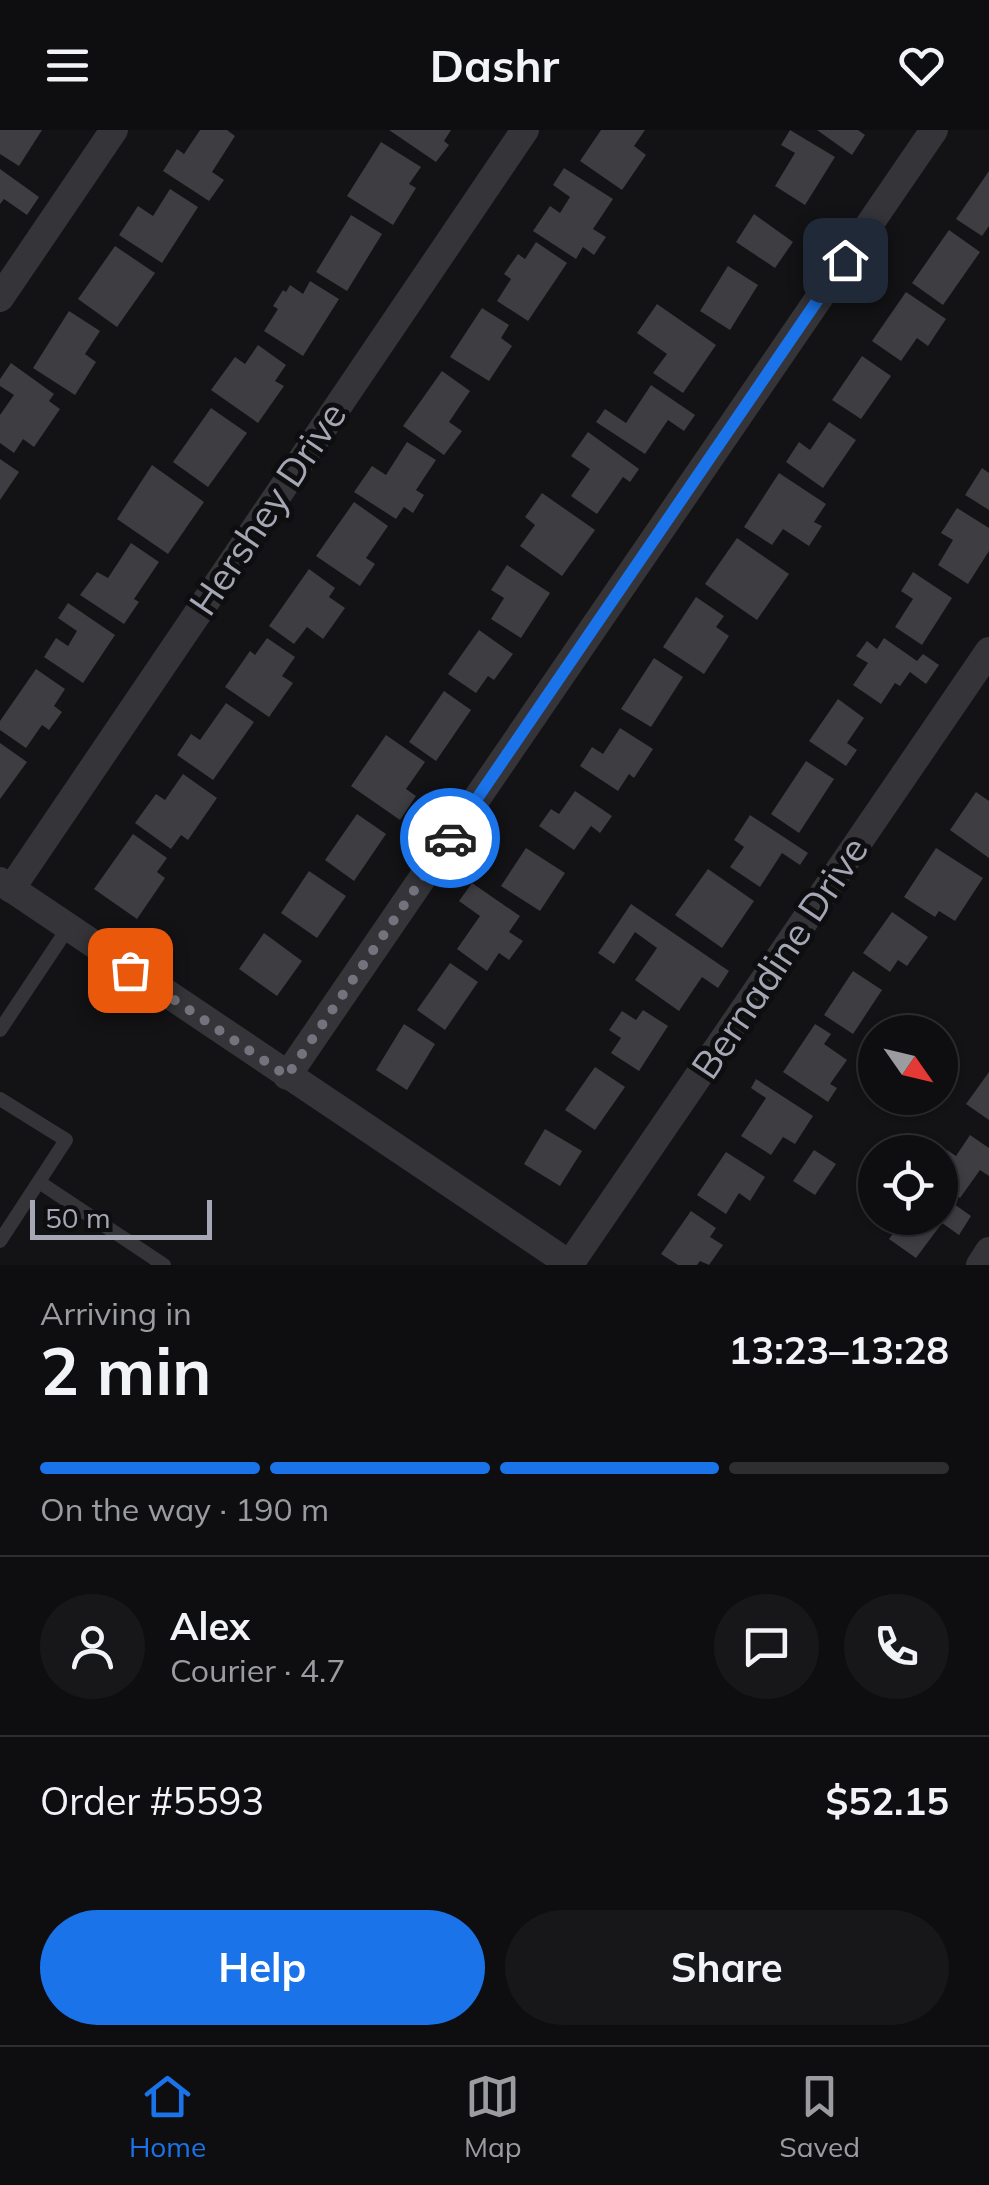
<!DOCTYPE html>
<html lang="en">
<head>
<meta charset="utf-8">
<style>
	:root { --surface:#0e0e10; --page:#171719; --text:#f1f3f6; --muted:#9b9c9f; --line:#2e2e30; --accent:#1a73e8 }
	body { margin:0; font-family:Mulish,sans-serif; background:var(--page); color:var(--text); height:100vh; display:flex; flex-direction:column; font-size:38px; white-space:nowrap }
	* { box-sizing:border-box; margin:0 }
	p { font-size:32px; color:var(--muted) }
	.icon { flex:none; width:55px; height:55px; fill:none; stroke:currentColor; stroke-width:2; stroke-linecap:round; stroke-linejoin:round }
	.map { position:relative; height:1135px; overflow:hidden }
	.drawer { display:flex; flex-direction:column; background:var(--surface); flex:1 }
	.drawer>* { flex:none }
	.needle { width:65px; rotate:124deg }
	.tools { position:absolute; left:858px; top:885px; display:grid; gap:20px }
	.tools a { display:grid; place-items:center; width:100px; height:100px; border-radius:50%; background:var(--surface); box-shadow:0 2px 8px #0004,0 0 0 2px var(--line); font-size:50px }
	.scale { position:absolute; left:30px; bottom:25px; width:182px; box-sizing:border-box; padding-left:10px; border:5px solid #a5a7b5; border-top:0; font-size:28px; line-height:35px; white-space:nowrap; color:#a5a7b5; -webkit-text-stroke:8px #0e0e10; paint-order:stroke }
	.pin { position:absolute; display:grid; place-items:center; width:85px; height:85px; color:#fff; margin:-42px; border-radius:20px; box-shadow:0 5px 15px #0006 }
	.courier { position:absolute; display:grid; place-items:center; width:100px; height:100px; margin:-50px; border:8px solid #1a73e8; border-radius:50%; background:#fff; color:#222; box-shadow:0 2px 12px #0007 }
	.headline em { font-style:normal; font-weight:700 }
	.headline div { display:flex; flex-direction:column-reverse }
	.headline { display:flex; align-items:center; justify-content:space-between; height:170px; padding:0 40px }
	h1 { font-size:65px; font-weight:700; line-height:75px }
	.bar { display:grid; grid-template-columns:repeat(4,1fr); gap:15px 10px; align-content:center; height:120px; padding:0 40px }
	.bar i { height:12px; border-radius:8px; background:var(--line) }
	.bar .selected { background:var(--accent) }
	.bar p { grid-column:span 4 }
	.line { display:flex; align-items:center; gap:25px; padding:0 40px; border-top:2px solid var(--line) }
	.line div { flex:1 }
	.round { display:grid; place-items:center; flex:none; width:105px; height:105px; border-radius:52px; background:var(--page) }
	.cta { display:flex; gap:20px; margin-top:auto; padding:20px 40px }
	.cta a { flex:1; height:115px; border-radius:60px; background:var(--accent); color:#fff; font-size:40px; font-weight:700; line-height:115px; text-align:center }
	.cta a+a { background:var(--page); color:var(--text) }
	header { display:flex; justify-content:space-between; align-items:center; height:130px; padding:0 40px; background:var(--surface); font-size:45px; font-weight:700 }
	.menu { display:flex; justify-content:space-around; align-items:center; height:140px; border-top:2px solid var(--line); background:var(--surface); font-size:28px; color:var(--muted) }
	.menu a { display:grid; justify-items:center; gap:5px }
	.menu .selected { color:var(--accent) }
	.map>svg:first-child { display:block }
	.building { fill:#3d3d42 }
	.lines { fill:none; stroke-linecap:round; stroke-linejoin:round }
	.lane { stroke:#343439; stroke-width:14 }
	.street { stroke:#343439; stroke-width:28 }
	.done { stroke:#72737d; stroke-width:10; stroke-dasharray:0 18 }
	.route { stroke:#1a73e8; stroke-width:12 }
	.labels { text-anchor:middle; stroke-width:10; stroke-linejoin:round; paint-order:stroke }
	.street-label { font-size:38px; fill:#a5a7b5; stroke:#0e0e10 }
</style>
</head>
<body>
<header><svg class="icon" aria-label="menu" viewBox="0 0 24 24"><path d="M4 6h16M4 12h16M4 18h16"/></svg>Dashr<svg class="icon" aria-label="heart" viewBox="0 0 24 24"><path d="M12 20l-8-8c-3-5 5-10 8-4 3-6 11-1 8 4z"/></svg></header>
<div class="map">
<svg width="989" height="1135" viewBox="0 0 989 1135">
	<rect width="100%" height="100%" fill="#131315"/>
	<g class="building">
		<path d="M0 0H42L19 36 0 24Z"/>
		<path d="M200 0H227L235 6 212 42 224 50 209 71 163 41 177 19 184 24Z"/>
		<path d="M389 0H451L444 11 449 15 436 32Z"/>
		<path d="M601 0H645L634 16 646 25 622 60 580 31Z"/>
		<path d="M790 0 835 27 805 75 775 56 795 23 781 15Z"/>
		<path d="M817 0H858L865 5 852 25Z"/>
		<path d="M381 12 421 37 409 54 416 58 393 95 347 66Z"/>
		<path d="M564 38 613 69 593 99 606 107 594 125 583 117 576 129 533 101 550 76 560 83 570 67 553 55Z"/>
		<path d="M0 39 39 67 27 85 4 69 0 74Z"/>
		<path d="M989 41V96L982 106 956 89Z"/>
		<path d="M170 59 198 77 162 133 119 105 138 76 153 86Z"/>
		<path d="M754 84 793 112 775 138 736 112Z"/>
		<path d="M351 85 382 104 347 161 316 142Z"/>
		<path d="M949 100 980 122 943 175 912 153Z"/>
		<path d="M536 112 567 133 528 191 497 171 511 149 504 144 518 124 525 129Z"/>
		<path d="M115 116 155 143 117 197 78 169Z"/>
		<path d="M728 136 758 155 730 200 700 181Z"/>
		<path d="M310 151 339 169 303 226 264 201 278 179 273 176 283 160 286 162 290 155 303 164Z"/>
		<path d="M906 162 946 189 928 216 917 208 901 231 872 211Z"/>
		<path d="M657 174 716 215 683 263 653 243 667 224 637 203Z"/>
		<path d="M482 178 509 195 501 208 512 216 489 251 450 227Z"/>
		<path d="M69 181 100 201 85 224 96 232 75 265 33 238Z"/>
		<path d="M258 215 286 235 275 251 284 256 258 293 211 260 235 227 245 234Z"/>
		<path d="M862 226 891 246 861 289 832 270Z"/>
		<path d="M11 233 54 264 49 271 60 279 34 317 23 309 14 323 0 313V285L14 265 0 256V249Z"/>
		<path d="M442 241 470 261 449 292 462 301 444 325 403 296Z"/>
		<path d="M651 255 695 285 684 301 668 290 645 324 596 292 605 279 626 293Z"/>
		<path d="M211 278 247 303 208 357 173 332Z"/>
		<path d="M829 292 856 310 823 358 786 332 799 312 810 320Z"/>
		<path d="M588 302 639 339 630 352 623 347 597 384 571 366 590 339 571 326Z"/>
		<path d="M407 312 436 330 416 360 424 365 413 383 404 377 396 389 354 362 372 336 386 345Z"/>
		<path d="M0 329 19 342 0 370Z"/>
		<path d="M152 335 204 372 168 424 117 389Z"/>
		<path d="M982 338 989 343V380L965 365Z"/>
		<path d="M779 343 826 374 814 392 822 396 809 416 783 399 772 415 744 397Z"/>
		<path d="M542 363 595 400 562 446 520 416 535 395 525 387Z"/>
		<path d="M354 372 388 396 366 428 375 434 360 456 316 426Z"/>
		<path d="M957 378 989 398V421L968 454 938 435 953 410 941 403Z"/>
		<path d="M737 408 789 444 757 490 705 454Z"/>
		<path d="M131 413 159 432 134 469 139 472 124 494 80 465 97 442 108 448Z"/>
		<path d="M507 435 550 463 521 508 491 489 504 468 491 460Z"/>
		<path d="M309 439 335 458 329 467 345 478 323 509 307 497 294 514 269 496Z"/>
		<path d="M913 442 952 468 922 515 895 497 913 469 901 461Z"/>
		<path d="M696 467 724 486 716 497 729 506 704 544 663 517Z"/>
		<path d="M68 473 115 505 83 553 44 527 56 508 68 516 77 501 58 488Z"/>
		<path d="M479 500 513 524 494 550 488 546 476 563 448 544Z"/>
		<path d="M267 508 295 527 282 546 293 553 269 587 225 557 250 521 255 525Z"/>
		<path d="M884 508 917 531 923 524 939 535 926 554 910 542 900 556 895 553 881 574 853 555 868 533 856 526 867 511 877 519Z"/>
		<path d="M654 528 683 547 651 597 621 579Z"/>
		<path d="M36 539 65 559 54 576 62 582 49 600 42 595 26 618 0 600V591Z"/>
		<path d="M444 561 471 580 436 631 409 612Z"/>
		<path d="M838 569 864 588 847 613 857 620 846 636 809 611Z"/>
		<path d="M226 573 254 592 213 650 177 625 191 604 200 610Z"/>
		<path d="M620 598 653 619 634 648 629 644 618 661 580 636 592 617 603 624Z"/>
		<path d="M386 605 425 632 406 659 416 666 400 690 351 656Z"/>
		<path d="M0 613 27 632 0 669Z"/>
		<path d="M806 631 834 649 799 703 771 684Z"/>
		<path d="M183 644 217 668 188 710 181 705 171 719 135 693 156 664 165 670Z"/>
		<path d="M575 661 612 686 600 703 591 696 574 720 539 696 551 679 559 684Z"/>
		<path d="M976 662 989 671V728L950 700Z"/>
		<path d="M357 684 386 704 354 751 325 730Z"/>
		<path d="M750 685 808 723 800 735 782 723 760 757 730 737 744 717 734 710Z"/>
		<path d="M133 704 167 728 157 742 165 748 137 789 94 759Z"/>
		<path d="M526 718 565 743 540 781 501 756Z"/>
		<path d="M936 718 983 748 955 791 939 781 935 787 904 767Z"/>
		<path d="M708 739 754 771 722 818 675 785Z"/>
		<path d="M309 741 346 766 317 808 281 783Z"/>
		<path d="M472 753 520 786 509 802 523 811 509 830 499 823 487 841 457 819 480 786 459 771Z"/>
		<path d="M631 774 729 841 718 858 702 847 679 881 635 850 657 818 635 802 614 834 598 823Z"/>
		<path d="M892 782 928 807 907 836 898 830 890 842 863 823Z"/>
		<path d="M264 803 302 831 277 866 239 839Z"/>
		<path d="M450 833 478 852 445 900 417 880Z"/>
		<path d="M853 841 882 860 853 904 824 885Z"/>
		<path d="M643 880 668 896 639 941 611 923 621 908 609 900 622 881 636 890Z"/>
		<path d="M404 894 435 914 407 960 376 940Z"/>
		<path d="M815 894 831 904 824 914 847 930 830 954 837 958 828 972 783 942Z"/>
		<path d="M595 937 625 957 595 1000 565 980Z"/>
		<path d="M989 942V990L966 974Z"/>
		<path d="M756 949 813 986 795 1014 783 1007 771 1025 741 1006 766 968 751 958Z"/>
		<path d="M545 999 582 1021 560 1056 524 1034Z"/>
		<path d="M970 1005 989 1018V1046L980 1040 960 1068 940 1055V1030L947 1020 956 1026Z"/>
		<path d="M814 1020 836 1034 815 1065 793 1051Z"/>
		<path d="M726 1022 765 1047 750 1071 739 1063 726 1084 697 1065Z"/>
		<path d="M940 1074 949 1081 954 1074 971 1086 959 1105 942 1093 916 1128 889 1109 905 1088H940Z"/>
		<path d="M691 1081 716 1098 710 1107 723 1115 709 1135 700 1131 697 1135H678L661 1124Z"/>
	</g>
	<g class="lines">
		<g class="lane">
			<path d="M0 900 68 798"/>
			<path d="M0 969 66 1010 0 1111"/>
			<path d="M39 1052 164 1135"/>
		</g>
		<g class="street">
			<path d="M0 168 114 0"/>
			<path d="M0 751 571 1135"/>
			<path d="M11 759 525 0"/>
			<path d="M287 946 934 0"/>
			<path d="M570 1134 989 521"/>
			<path d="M980 1135 989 1121"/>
		</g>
	</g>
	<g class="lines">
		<path class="done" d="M130 840 287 946 450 708"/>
		<path class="route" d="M450 708 845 130"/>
	</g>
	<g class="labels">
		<g class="street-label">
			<text transform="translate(268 379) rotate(-56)" y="13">Hershey Drive</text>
			<text transform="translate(780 828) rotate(-56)" y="13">Bernadine Drive</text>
		</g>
	</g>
</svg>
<div class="tools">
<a><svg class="needle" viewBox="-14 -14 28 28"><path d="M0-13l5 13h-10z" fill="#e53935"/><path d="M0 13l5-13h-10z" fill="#9b9c9f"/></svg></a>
<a><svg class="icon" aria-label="locate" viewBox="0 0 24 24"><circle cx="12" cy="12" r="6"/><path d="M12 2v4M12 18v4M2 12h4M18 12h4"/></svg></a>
</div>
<div class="scale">50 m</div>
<div class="pin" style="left:130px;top:840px;background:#ea580c"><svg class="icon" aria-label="bag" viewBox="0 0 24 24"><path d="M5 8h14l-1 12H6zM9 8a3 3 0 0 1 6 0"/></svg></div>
<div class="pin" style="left:845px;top:130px;background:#1f2937"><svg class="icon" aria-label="home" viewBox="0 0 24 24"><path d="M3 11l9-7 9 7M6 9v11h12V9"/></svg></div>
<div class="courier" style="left:450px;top:708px"><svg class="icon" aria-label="car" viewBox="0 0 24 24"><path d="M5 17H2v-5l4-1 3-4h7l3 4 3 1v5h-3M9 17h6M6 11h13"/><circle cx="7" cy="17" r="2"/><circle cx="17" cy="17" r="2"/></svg></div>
</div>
<section class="drawer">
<div class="headline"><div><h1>2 min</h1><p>Arriving in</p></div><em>13:23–13:28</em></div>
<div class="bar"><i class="selected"></i><i class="selected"></i><i class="selected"></i><i></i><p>On the way · 190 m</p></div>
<div class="line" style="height:180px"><a class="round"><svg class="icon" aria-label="person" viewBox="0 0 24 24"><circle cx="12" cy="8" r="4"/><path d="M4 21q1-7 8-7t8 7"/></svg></a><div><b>Alex</b><p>Courier · 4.7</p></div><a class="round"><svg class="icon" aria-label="chat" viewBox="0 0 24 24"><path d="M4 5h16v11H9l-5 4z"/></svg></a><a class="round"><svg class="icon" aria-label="phone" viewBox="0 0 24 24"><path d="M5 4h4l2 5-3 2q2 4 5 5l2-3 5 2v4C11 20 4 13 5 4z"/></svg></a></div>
<div class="line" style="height:130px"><div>Order #5593</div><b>$52.15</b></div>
<div class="cta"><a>Help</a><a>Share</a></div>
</section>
<nav class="menu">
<a class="selected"><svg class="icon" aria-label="home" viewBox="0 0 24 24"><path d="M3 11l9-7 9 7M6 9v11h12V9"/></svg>Home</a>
<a><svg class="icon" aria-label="map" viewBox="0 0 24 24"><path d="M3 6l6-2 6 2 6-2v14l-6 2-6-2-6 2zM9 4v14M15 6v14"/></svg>Map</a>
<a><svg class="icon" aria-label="saved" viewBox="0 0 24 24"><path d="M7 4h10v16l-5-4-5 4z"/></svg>Saved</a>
</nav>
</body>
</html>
